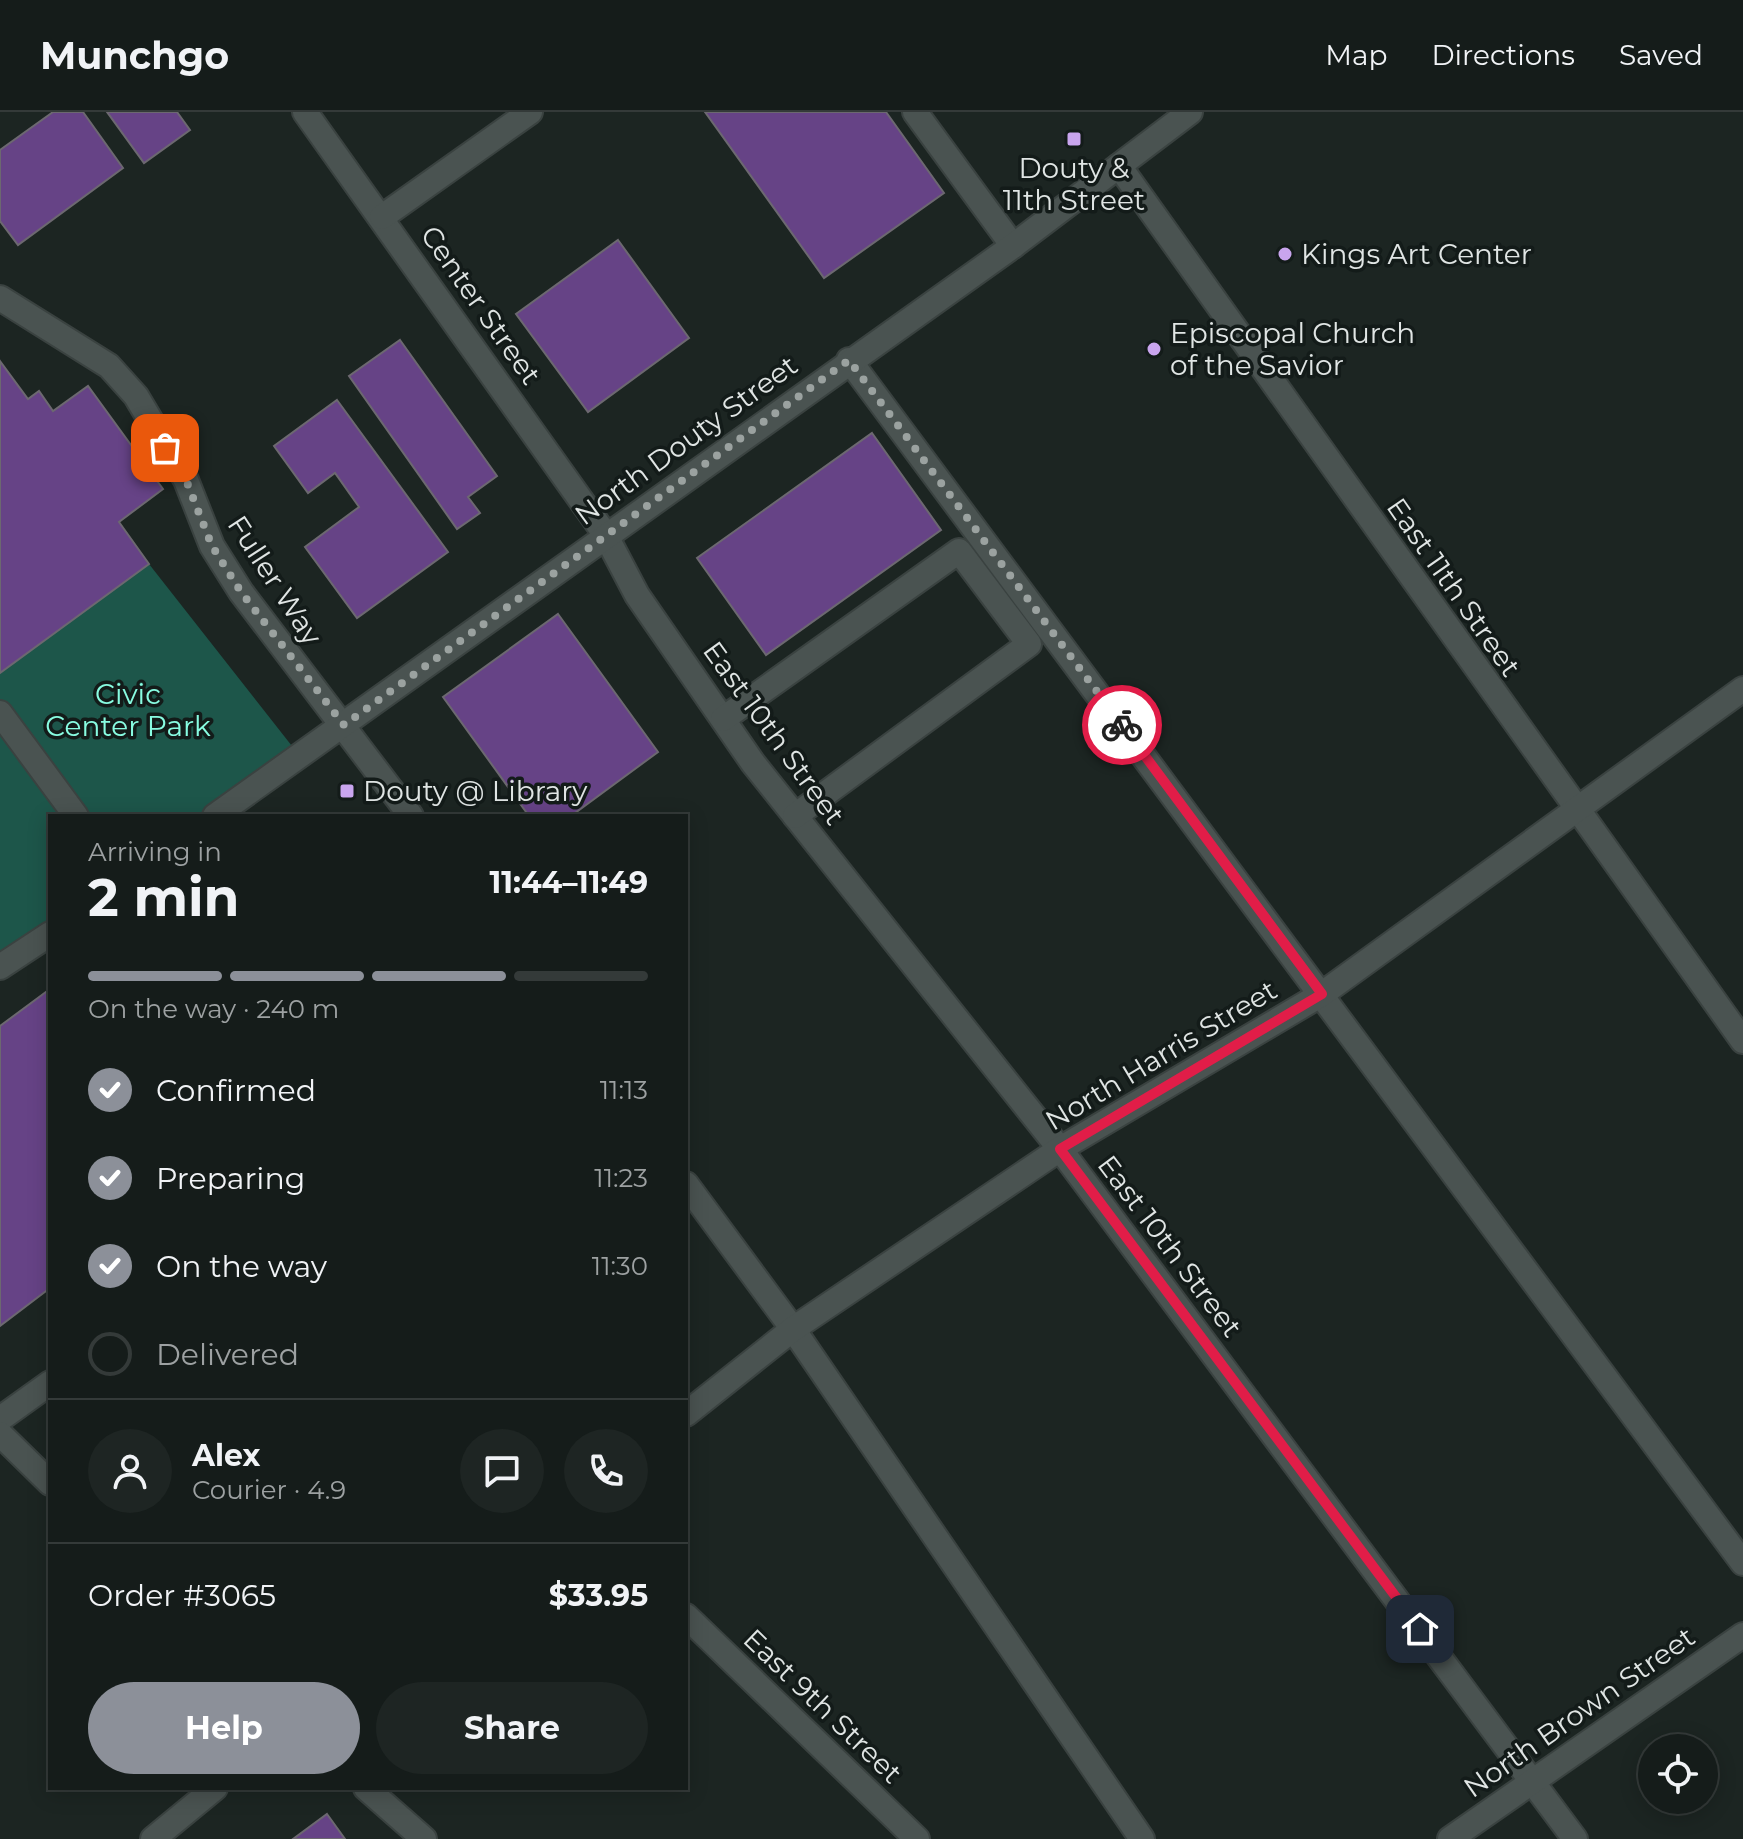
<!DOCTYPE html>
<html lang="en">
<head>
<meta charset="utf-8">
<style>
	:root { --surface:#151c1a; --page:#1e2523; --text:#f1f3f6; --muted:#9da1a2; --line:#343a39; --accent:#8c9099 }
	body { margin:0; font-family:Montserrat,sans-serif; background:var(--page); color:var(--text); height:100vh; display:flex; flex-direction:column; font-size:30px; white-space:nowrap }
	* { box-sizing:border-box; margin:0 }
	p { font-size:26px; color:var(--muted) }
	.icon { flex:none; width:44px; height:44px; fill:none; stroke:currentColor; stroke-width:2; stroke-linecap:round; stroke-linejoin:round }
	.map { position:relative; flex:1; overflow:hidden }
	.panel { position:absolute; left:48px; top:702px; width:640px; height:976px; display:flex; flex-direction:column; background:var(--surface); border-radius:0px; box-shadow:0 4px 20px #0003,0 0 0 2px var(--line) }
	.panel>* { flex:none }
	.tools { position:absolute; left:1638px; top:1622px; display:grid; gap:16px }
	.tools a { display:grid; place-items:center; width:80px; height:80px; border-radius:50%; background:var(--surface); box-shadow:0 4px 20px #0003,0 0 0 2px var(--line); font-size:40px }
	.pin { position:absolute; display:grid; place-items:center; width:68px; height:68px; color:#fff; margin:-34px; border-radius:16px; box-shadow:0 4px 12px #0006 }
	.courier { position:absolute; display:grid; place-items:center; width:80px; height:80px; margin:-40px; border:6px solid #e11d48; border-radius:50%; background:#fff; color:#222; box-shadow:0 2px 10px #0007 }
	.head em { font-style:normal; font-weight:700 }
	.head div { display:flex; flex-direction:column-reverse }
	.head { display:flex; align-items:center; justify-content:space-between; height:136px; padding:0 40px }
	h1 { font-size:52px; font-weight:700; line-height:60px }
	.bar { display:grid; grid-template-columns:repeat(4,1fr); gap:12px 8px; align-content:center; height:96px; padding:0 40px }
	.bar i { height:10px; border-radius:6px; background:var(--line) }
	.bar .current { background:var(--accent) }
	.bar p { grid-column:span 4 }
	.line { display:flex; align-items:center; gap:20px; padding:0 40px; border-top:2px solid var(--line) }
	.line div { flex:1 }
	.round { display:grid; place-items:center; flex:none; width:84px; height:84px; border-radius:42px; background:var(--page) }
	ol { padding:0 40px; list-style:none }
	li { display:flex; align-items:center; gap:24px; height:88px }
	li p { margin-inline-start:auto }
	li .icon { padding:8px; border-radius:50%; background:var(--accent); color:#fff; stroke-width:4 }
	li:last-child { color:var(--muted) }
	li i { width:44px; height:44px; border:4px solid var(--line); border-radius:50% }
	.button { display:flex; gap:16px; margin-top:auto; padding:16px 40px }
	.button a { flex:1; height:92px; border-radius:48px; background:var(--accent); color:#fff; font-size:32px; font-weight:700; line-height:92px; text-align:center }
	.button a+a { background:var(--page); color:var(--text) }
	header { display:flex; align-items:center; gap:48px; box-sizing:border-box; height:112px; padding:0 40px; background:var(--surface); border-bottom:2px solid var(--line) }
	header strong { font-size:38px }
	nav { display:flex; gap:44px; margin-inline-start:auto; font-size:28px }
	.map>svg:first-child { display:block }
	.green { fill:#1d564a }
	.building { fill:#664386; stroke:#6c6870; stroke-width:2 }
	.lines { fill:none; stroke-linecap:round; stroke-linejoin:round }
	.minor-casing { stroke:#3a4240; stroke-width:28 }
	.minor { stroke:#4a5351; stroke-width:24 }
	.done { stroke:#9ba2a0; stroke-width:8; stroke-dasharray:0 14.4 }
	.route { stroke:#e11d48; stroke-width:10 }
	.poi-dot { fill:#c9a5ee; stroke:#131b19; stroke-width:3 }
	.labels { text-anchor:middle; stroke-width:7; stroke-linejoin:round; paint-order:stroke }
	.poi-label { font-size:28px; fill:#e0e5e4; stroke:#131b19; text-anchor:start }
	.street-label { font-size:28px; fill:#e0e5e4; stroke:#131b19 }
	.park-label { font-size:28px; fill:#88fce1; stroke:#131b19 }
</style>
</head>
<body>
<header>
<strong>Munchgo</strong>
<nav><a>Map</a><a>Directions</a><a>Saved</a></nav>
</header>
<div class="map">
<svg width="1743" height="1727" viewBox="0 0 1743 1727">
	<rect width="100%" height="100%" fill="#1c2522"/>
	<path class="green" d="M149 452 299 643 215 704H50V822L0 855V561Z"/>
	<g class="building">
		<path d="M53 0H83L123 56 18 133 0 109V38Z"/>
		<path d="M107 0H177L190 18 144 51Z"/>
		<path d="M705 0H886L944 81 824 166Z"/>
		<path d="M618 128 689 226 588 300 516 202Z"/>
		<path d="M400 228 497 364 468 385 480 401 457 417 349 264Z"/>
		<path d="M0 249 28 287 39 279 53 299 88 274 163 377 119 410 149 452 0 561Z"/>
		<path d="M337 288 448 440 357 506 305 435 359 395 335 361 308 381 274 334Z"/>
		<path d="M872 321 941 418 766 543 697 446Z"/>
		<path d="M558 502 658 640 571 704H529L443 585Z"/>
		<path d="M50 877V1176L0 1214V914Z"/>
		<path d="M327 1702 345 1727H293Z"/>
	</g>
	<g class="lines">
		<g class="minor-casing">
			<g id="minor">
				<path d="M305 0 605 422 637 483 753 651 1060 1037 1575 1727"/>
				<path d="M915 0 1013 134"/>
				<path d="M1119 54 1743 929"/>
				<path d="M382 105 530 0"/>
				<path d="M0 186 109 254 136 284 186 368 212 434 241 480 411 704"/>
				<path d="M849 248 1743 1451"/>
				<path d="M0 601 76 704"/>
				<path d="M723 607 959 439 1029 532 795 704"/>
				<path d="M215 704 1013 134 1190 0"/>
				<path d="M0 855 50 822"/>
				<path d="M686 1072 793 1217 1142 1727"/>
				<path d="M686 1302 793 1217 1060 1037 1322 882 1743 577"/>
				<path d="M0 1307 50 1271"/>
				<path d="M0 1322 50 1371"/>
				<path d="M686 1504 917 1727"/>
				<path d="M366 1676 424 1727"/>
				<path d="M153 1727 215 1676"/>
				<path d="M1450 1727 1743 1523"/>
			</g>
		</g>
		<use href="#minor" class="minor"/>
	</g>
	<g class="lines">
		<path class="done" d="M165 336 186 368 212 434 241 480 344 613 849 248 1122 613"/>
		<path class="route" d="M1122 613 1322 882 1060 1037 1420 1517"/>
	</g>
	<g class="poi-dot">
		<rect x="1066" y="19" width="16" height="16" rx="4"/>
		<circle cx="1285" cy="142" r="8"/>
		<circle cx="1154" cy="237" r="8"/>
		<rect x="339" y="671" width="16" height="16" rx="4"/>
	</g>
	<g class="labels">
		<g class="poi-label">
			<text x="1074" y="66" text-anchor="middle">Douty &amp;<tspan x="1074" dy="32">11th Street</tspan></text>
			<text x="1301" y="152">Kings Art Center</text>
			<text x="1170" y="231">Episcopal Church<tspan x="1170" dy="32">of the Savior</tspan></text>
			<text x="363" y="689">Douty @ Library</text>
		</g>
		<g class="street-label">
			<text transform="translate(481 193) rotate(55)" y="10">Center Street</text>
			<text transform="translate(686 328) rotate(-36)" y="10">North Douty Street</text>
			<text transform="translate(275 468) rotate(57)" y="10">Fuller Way</text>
			<text transform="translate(1454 475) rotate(55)" y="10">East 11th Street</text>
			<text transform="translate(774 621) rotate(54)" y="10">East 10th Street</text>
			<text transform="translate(1161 943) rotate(-31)" y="10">North Harris Street</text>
			<text transform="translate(1170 1134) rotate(53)" y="10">East 10th Street</text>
			<text transform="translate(823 1594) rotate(44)" y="10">East 9th Street</text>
			<text transform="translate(1579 1600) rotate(-35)" y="10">North Brown Street</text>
		</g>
		<g class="park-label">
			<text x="128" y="592">Civic<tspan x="128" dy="32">Center Park</tspan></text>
		</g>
	</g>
</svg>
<div class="tools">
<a><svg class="icon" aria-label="locate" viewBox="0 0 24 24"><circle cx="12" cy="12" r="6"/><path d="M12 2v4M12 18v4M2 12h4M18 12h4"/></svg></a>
</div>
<div class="pin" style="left:165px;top:336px;background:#ea580c"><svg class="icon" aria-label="bag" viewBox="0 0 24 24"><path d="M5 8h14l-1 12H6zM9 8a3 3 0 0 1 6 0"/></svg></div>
<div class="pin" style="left:1420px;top:1517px;background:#1f2937"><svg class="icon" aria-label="home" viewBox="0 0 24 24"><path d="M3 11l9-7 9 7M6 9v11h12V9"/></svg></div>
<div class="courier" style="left:1122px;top:613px"><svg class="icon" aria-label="bike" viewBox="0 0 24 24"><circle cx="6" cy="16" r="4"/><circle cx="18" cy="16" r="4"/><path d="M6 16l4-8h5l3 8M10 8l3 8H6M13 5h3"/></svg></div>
<section class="panel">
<div class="head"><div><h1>2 min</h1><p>Arriving in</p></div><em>11:44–11:49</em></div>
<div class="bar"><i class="current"></i><i class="current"></i><i class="current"></i><i></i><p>On the way · 240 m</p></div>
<ol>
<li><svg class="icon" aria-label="check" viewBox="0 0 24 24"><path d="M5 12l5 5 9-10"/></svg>Confirmed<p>11:13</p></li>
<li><svg class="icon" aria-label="check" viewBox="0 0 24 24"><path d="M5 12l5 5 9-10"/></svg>Preparing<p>11:23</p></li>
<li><svg class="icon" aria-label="check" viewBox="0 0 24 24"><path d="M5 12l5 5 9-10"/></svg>On the way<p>11:30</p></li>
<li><i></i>Delivered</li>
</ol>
<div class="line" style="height:144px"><a class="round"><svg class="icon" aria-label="person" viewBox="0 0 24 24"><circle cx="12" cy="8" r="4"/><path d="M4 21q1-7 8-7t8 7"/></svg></a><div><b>Alex</b><p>Courier · 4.9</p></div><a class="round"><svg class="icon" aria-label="chat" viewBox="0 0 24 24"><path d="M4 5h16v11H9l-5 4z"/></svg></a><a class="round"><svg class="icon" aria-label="phone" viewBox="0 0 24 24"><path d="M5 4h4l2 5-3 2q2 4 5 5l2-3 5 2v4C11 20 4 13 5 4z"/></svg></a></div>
<div class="line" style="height:104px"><div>Order #3065</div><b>$33.95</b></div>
<div class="button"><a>Help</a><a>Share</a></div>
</section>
</div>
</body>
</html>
